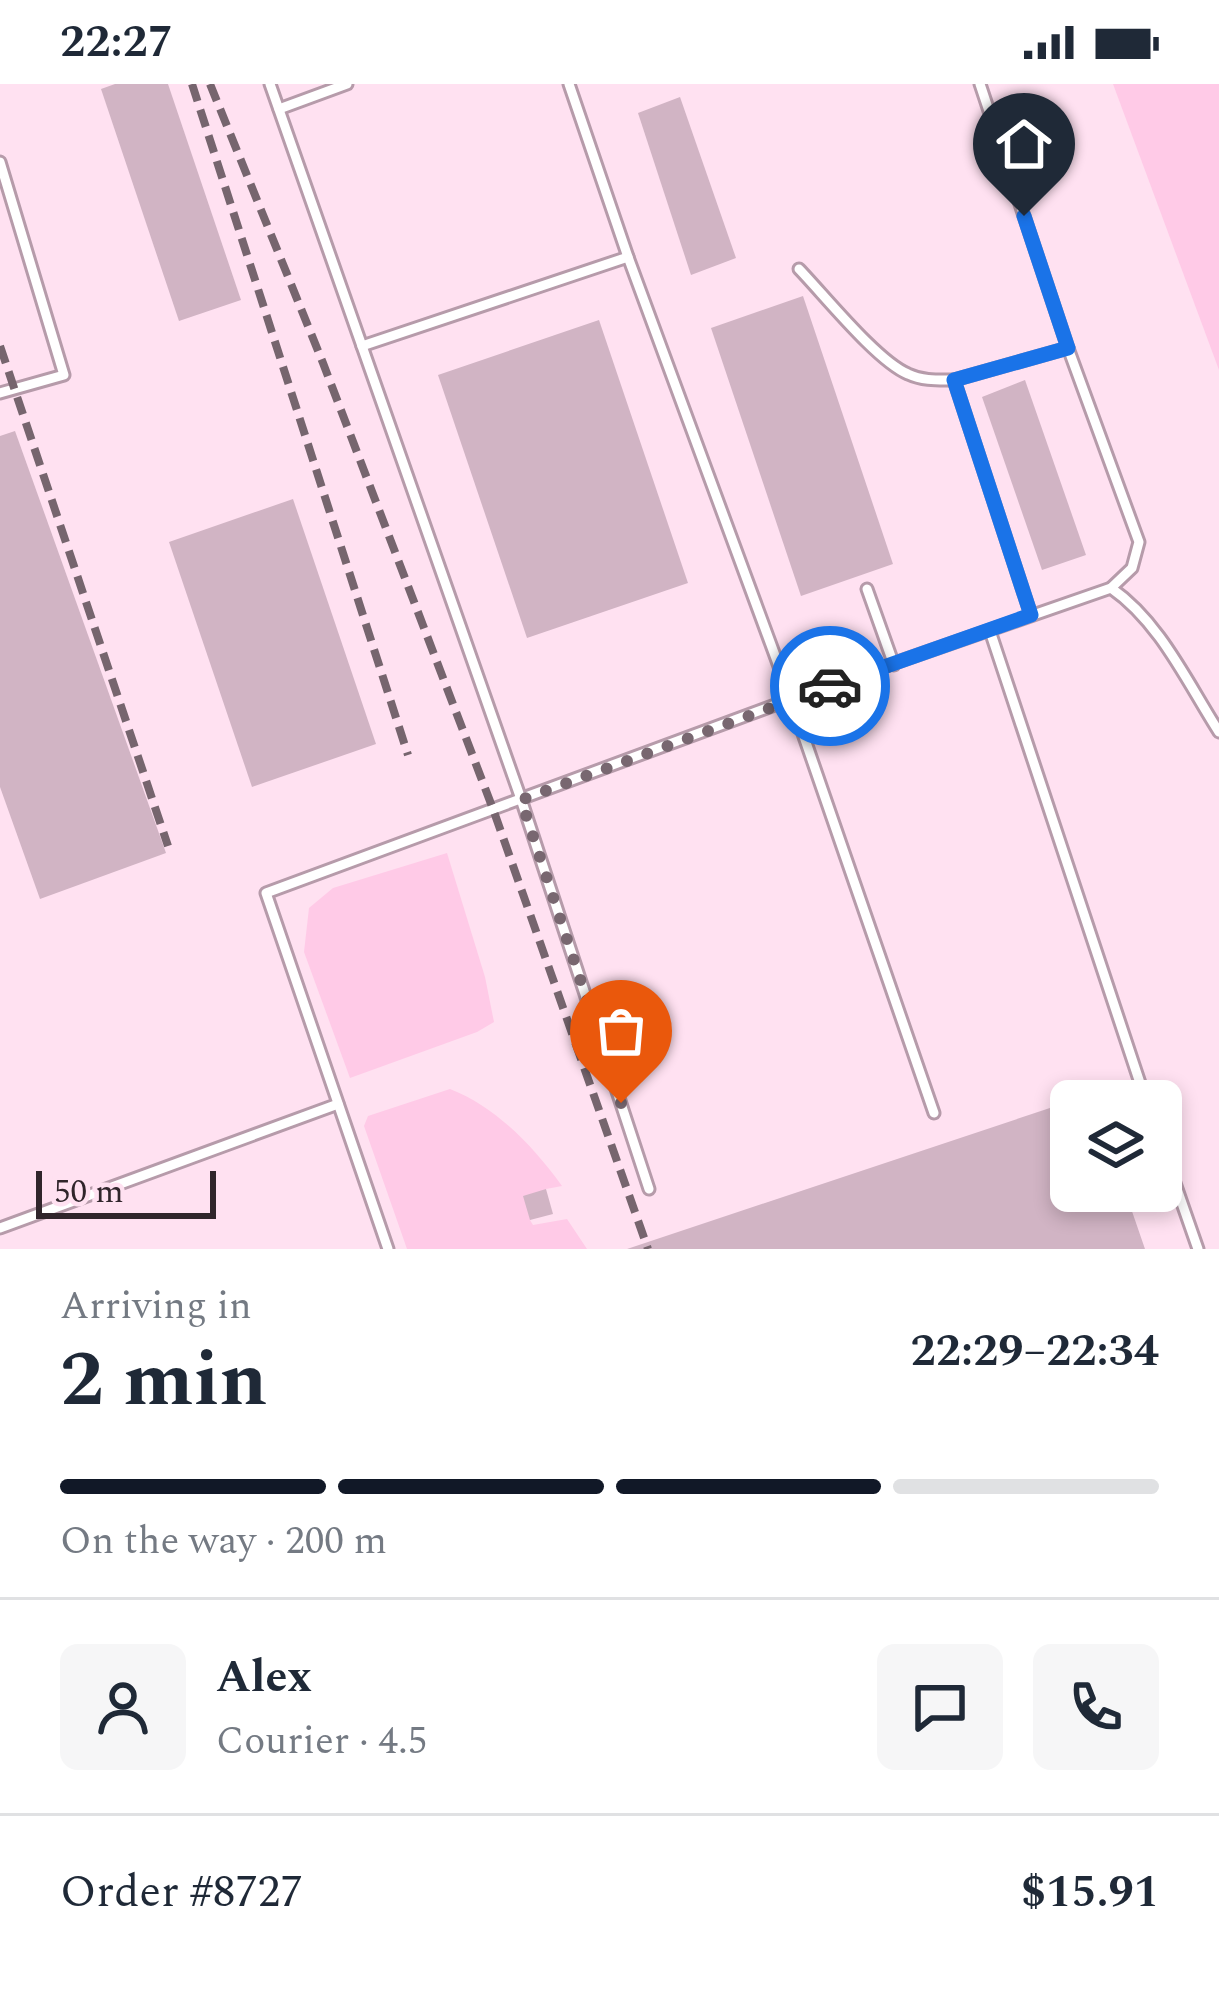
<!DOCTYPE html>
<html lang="en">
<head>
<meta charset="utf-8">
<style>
	:root { --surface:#fff; --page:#f6f6f7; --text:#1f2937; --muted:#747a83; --line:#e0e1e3; --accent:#111827 }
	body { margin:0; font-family:Spectral,serif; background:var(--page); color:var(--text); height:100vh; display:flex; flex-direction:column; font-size:45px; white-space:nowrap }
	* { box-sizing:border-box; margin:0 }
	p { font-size:39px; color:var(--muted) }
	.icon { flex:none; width:66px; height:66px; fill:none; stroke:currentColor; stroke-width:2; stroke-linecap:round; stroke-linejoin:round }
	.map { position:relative; height:1165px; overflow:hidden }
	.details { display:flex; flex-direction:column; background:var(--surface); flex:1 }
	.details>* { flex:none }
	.buttons { position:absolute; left:1050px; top:996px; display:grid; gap:24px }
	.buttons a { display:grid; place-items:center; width:132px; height:132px; border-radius:18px; background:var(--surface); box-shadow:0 6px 18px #0003; font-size:60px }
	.scale { position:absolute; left:36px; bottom:30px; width:180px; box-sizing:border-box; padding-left:12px; border:6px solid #30252b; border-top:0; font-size:33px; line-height:42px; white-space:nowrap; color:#30252b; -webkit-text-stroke:9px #ffe1f1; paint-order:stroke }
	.pin { position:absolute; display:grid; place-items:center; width:102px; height:102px; color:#fff; margin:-123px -51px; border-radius:50% 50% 50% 0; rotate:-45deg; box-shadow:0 0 12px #0007 }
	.pin .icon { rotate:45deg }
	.courier { position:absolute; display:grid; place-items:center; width:120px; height:120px; margin:-60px; border:9px solid #1a73e8; border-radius:50%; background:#fff; color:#222; box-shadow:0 3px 15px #0007 }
	.summary em { font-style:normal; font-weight:700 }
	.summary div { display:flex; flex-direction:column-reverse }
	.summary { display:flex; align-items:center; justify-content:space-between; height:204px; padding:0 60px }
	h1 { font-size:78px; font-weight:700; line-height:90px }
	.bar { display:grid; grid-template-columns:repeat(4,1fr); gap:18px 12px; align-content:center; height:144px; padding:0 60px }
	.bar i { height:15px; border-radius:9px; background:var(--line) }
	.bar .current { background:var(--accent) }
	.bar p { grid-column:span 4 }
	.line { display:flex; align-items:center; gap:30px; padding:0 60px; border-top:3px solid var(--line) }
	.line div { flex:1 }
	.round { display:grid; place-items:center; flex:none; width:126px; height:126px; border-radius:18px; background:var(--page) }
	.status { display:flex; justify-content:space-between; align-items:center; height:84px; padding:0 60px; background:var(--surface); direction:ltr }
	.status svg { height:33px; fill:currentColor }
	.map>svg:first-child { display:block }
	.green { fill:#ffcae7 }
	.building { fill:#d1b4c4 }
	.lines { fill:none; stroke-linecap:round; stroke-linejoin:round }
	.lane-casing { stroke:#b69baa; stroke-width:15 }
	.lane { stroke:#fff; stroke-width:9 }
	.rail { stroke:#76656e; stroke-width:8; stroke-dasharray:18 9; stroke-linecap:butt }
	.done { stroke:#786770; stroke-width:12; stroke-dasharray:0 21.6 }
	.route { stroke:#1a73e8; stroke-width:15 }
</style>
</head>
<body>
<div class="status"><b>22:27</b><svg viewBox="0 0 49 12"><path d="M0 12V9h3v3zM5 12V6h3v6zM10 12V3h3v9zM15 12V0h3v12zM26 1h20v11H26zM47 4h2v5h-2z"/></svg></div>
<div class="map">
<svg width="1219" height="1165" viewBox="0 0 1219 1165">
	<rect width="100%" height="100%" fill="#ffe1f1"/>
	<g class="green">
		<path d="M1113 0H1219V286Z"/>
		<path d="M447 769 485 893 494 938 477 948 350 994 304 868 309 824 333 804Z"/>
		<path d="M450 1005C496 1023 533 1062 562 1102L546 1105 530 1136 533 1141 567 1135 587 1165H407L364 1042 368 1032Z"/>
	</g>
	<g class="building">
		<path d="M115 0H168L241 216 179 237 101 5Z"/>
		<path d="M680 13 736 174 691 191 638 29Z"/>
		<path d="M803 212 893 480 801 512 711 244Z"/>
		<path d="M599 236 688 499 527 554 438 291Z"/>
		<path d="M1025 296 1086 471 1042 486 982 313Z"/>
		<path d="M15 347 166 769 40 815 0 703V352Z"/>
		<path d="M293 415 376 660 252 703 169 458Z"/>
		<path d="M1071 1017V1107H1125L1145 1165H627Z"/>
		<path d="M546 1105 553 1130 530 1136 523 1112Z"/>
	</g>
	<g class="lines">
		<g class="lane-casing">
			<g id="lane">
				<path d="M270 0 521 715 649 1105"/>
				<path d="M569 0 628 173 791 615 934 1029"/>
				<path d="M279 25 347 0"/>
				<path d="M0 78 64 291 0 309"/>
				<path d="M799 185C825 212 877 277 908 290 923 297 938 296 954 296"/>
				<path d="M362 262 628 173"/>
				<path d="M1111 504C1160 538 1187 598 1219 648"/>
				<path d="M867 505 894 581"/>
				<path d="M1031 531 954 296 1068 264"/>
				<path d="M990 547 1146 1017"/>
				<path d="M1161 1059 1198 1165"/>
				<path d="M0 1144 338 1020"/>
				<path d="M388 1165 266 809 791 615 1111 504 1132 484 1139 458 1068 264 980 0"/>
			</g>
		</g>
		<use href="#lane" class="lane"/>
		<g class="rail">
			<path d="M192 0 408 671"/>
			<path d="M210 0 323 279 493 725 648 1165"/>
			<path d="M0 262 168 762"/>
		</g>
	</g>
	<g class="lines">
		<path class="done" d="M621 1019 521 716 830 602"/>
		<path class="route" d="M830 602 1031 531 954 296 1068 264 1024 132"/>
	</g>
</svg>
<div class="buttons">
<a><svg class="icon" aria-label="layers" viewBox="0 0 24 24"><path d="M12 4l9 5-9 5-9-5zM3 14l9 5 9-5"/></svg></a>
</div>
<div class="scale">50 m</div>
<div class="pin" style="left:621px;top:1019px;background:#ea580c"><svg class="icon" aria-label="bag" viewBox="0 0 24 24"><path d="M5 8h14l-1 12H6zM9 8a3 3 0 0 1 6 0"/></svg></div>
<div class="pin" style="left:1024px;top:132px;background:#1f2937"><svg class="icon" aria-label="home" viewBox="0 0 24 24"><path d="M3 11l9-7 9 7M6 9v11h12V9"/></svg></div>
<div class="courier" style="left:830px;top:602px"><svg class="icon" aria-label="car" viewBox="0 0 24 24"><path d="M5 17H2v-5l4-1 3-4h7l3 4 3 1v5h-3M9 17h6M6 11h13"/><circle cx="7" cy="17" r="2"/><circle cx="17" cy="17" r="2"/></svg></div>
</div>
<section class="details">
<div class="summary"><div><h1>2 min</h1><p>Arriving in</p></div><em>22:29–22:34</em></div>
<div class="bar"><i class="current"></i><i class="current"></i><i class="current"></i><i></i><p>On the way · 200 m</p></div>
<div class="line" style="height:216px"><a class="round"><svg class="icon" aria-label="person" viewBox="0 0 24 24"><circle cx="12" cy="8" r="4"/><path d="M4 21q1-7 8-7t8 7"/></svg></a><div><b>Alex</b><p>Courier · 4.5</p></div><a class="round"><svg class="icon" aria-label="chat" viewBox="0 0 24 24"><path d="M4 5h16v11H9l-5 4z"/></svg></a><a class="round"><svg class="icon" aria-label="phone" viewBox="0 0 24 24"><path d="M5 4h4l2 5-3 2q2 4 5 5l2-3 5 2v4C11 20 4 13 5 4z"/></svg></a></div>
<div class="line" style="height:156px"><div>Order #8727</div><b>$15.91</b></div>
</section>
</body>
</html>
